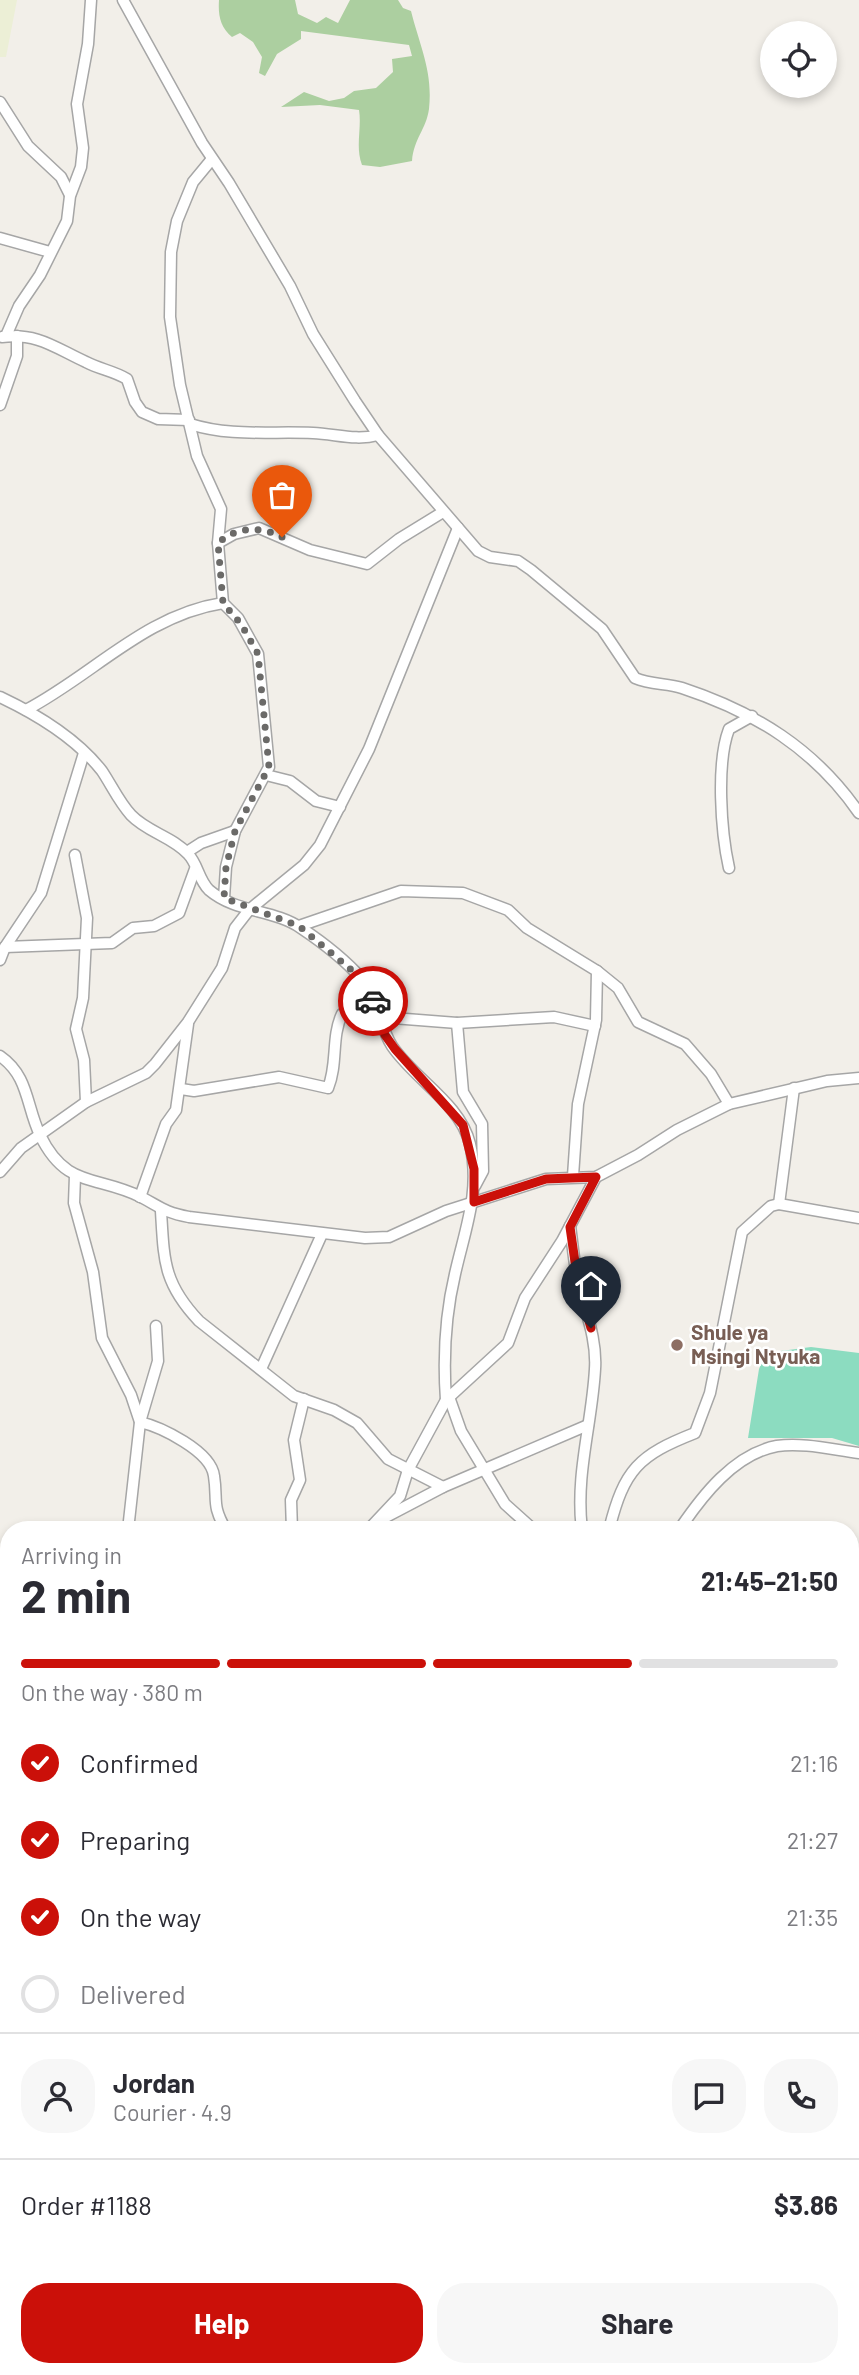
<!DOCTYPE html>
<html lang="en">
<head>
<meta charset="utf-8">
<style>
	:root { --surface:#fff; --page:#f7f7f7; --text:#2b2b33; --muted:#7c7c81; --line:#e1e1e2; --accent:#cb1009 }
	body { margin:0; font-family:Barlow,sans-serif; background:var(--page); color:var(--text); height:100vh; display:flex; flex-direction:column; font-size:26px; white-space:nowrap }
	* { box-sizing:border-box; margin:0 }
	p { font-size:23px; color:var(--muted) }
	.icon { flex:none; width:38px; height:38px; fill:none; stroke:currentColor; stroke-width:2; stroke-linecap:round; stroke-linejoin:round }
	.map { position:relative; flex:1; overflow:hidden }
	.details { position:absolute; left:0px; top:1521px; width:859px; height:856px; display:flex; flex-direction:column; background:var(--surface); border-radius:28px 28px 0 0; box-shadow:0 4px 10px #0003 }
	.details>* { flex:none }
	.controls { position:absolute; left:760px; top:21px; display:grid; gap:14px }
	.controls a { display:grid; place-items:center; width:77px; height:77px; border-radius:50%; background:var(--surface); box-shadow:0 4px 10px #0003; font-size:35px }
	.pin { position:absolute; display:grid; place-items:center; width:60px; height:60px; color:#fff; margin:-72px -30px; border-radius:50% 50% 50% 0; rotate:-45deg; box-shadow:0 0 7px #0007 }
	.pin .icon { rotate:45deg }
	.courier { position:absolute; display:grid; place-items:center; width:70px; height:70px; margin:-35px; border:5px solid #cb1009; border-radius:50%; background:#fff; color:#222; box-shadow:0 2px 9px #0007 }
	.head em { font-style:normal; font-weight:700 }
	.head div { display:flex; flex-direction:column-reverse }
	.head { display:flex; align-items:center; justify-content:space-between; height:119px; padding:0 21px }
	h1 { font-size:46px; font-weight:700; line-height:52px }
	.bar { display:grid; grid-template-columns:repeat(4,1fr); gap:10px 7px; align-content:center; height:84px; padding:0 21px }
	.bar i { height:9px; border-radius:5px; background:var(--line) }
	.bar .selected { background:var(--accent) }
	.bar p { grid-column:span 4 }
	.line { display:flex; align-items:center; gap:18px; padding:0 21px; border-top:2px solid var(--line) }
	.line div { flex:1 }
	.round { display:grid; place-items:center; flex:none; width:74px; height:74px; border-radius:28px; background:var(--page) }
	ol { padding:0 21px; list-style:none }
	li { display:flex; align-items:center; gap:21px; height:77px }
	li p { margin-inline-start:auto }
	li .icon { padding:7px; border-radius:50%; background:var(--accent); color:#fff; stroke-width:4 }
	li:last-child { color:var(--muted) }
	li i { width:38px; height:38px; border:4px solid var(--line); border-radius:50% }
	.primary-button { display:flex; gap:14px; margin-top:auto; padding:14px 21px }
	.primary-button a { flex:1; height:80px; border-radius:28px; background:var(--accent); color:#fff; font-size:28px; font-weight:700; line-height:80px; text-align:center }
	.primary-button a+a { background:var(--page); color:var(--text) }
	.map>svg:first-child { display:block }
	.farmland { fill:#ecefd6 }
	.forest { fill:#accfa0 }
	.pitch { fill:#8cdcc0 }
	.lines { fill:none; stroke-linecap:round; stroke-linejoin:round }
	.minor-casing { stroke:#a6a6a6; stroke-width:13 }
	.tertiary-casing { stroke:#a6a6a6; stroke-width:16 }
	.minor { stroke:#fff; stroke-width:10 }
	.tertiary { stroke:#fff; stroke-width:12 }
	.done { stroke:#6b6a68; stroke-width:7; stroke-dasharray:0 12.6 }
	.route { stroke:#cb1009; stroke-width:9 }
	.education-dot { fill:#8d6e63; stroke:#fff; stroke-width:2.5 }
	.labels { text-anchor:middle; stroke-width:5; stroke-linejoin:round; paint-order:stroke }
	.education-label { font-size:21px; font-weight:bold; fill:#785e54; stroke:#fff; text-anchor:start }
</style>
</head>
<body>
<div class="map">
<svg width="859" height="2375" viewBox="0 0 859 2375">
	<rect width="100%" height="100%" fill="#f2efe9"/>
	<path class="farmland" d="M0 0H17L6 57H0Z"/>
	<path class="forest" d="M219 0H295L298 14 317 23 326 17 338 23 350 0H398L403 8 411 11C420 47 433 71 429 109 426 130 414 138 412 161L380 167 362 165C355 147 362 128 359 110L320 105 281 107 304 92 329 101 344 98 354 91 376 88 393 72 392 59 412 56 409 45 301 31V39L277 54 265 76 259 73 262 57 253 42 240 33 232 37C220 27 218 15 219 0Z"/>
	<path class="pitch" d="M811 1347 859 1353V1446L832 1438H748L759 1369 766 1353Z"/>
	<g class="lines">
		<g class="minor-casing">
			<g id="minor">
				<path d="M123 0 202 143 229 183 290 286 313 334 355 401 378 435 478 551 490 557 518 561 531 570 602 629 635 678C651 685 667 683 682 688 755 712 815 749 859 813"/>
				<path d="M0 102 28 146 61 177 70 195"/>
				<path d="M212 159 193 182 177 221 171 252 170 317 180 385 197 456 221 509 218 543 223 603 238 618 258 654 269 767 235 831 226 867 224 898"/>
				<path d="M0 238 50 252"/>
				<path d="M6 336 19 306 40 275 67 221 70 196 81 167 83 148 77 104 88 44 91 0"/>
				<path d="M2 337C39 333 55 348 86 362 99 369 114 371 127 379L135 402 142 412 158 419 189 420"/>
				<path d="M0 405 17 356V336"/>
				<path d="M190 424C231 437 271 431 313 433 336 434 356 441 378 435"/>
				<path d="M218 543 234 534 259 528 310 550 367 564 399 539 443 512"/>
				<path d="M0 697C36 714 77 739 102 771 112 786 119 802 131 815 147 832 173 837 188 854 198 864 198 879 209 890 236 913 273 909 301 928 322 942 346 961 362 979 378 997 379 1026 392 1046 415 1080 460 1103 470 1144 481 1191 465 1229 455 1274 445 1316 443 1357 446 1400"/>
				<path d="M26 710C93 675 145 615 223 603"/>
				<path d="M266 775 290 781 316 801 340 807"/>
				<path d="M187 852 201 843 235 831"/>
				<path d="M75 855 87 918 83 998 76 1029 84 1060 86 1102"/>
				<path d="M729 868C721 832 716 763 729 729L752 716"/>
				<path d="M299 926 401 891 463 893 508 910 527 928 597 971 596 1020 578 1104 573 1176"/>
				<path d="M5 947 112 943 133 928 154 926 179 913 195 869"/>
				<path d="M0 960 5 947 41 893 84 753"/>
				<path d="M597 971 618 988 638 1022 685 1044 711 1074 729 1104"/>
				<path d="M457 1023 463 1092 482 1124 483 1171 475 1186"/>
				<path d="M0 1056C29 1076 26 1106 40 1135 66 1189 97 1175 141 1197 162 1208 164 1212 189 1217L365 1238 389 1237 446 1211 546 1179 596 1177 638 1155 677 1130 729 1104 827 1081 859 1078"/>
				<path d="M181 1089 194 1091 279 1077 328 1088C338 1064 331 1037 342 1014L457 1023 554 1017 595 1026"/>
				<path d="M0 1172 21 1148 86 1102 146 1073 155 1064 188 1022 222 968 235 928 249 910 304 865 320 845 369 749 458 528"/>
				<path d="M75 1176 74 1203 93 1272 102 1338 131 1395 140 1422 128 1530"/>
				<path d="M140 1197 166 1124 176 1110 188 1024"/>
				<path d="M779 1204 794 1088"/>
				<path d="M161 1211C164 1260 163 1283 199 1321L294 1396 334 1410 357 1423 388 1459 443 1487"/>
				<path d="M570 1226C573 1246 574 1266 579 1285 586 1313 597 1340 595 1369 592 1424 575 1475 582 1530"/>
				<path d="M156 1326 158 1361 140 1422C161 1427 211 1451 214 1476 218 1501 211 1504 226 1530"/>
				<path d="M261 1369 322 1234"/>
				<path d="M449 1397 461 1431 505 1504 534 1530"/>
				<path d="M382 1519 443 1487 588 1425"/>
				<path d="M292 1530 291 1500 300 1480 294 1440 304 1399"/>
				<path d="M368 1530 400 1496 408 1470 446 1400 508 1343 525 1298 562 1241 596 1177"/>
				<path d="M609 1530C624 1469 639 1455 695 1433L710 1393 742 1232 771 1206 779 1204 859 1218"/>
				<path d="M679 1530C702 1496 734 1454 777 1446 803 1442 834 1450 859 1453"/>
				<path d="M0 1676 9 1679"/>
				<path d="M0 1815 9 1814"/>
				<path d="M850 1871 859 1872"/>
				<path d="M850 1973 859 1975"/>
				<path d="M850 2197 859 2204"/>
				<path d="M0 2204 9 2198"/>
				<path d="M850 2260 859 2266"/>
				<path d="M166 2368 171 2375"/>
				<path d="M271 2368V2375"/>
				<path d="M664 2368 666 2375"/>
				<path d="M380 2375 382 2368"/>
			</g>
		</g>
		<g class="tertiary-casing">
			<g id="tertiary">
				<path d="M850 2183 859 2177"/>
				<path d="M512 2375 537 2368"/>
			</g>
		</g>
		<use href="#minor" class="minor"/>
		<use href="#tertiary" class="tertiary"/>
	</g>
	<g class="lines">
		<path class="done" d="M282 537C261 526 237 526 218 543L223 603 241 624 258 654 269 767 235 831 226 867 224 898 299 926 361 978 373 1001"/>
		<path class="route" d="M373 1001 385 1035 395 1049 463 1125 474 1169V1202L546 1179 596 1177 570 1227 578 1283 591 1328"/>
	</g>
	<circle class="education-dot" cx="677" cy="1345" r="7"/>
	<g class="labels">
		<g class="education-label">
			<text x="691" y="1340">Shule ya<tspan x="691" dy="24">Msingi Ntyuka</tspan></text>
		</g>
	</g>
</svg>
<div class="controls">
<a><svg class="icon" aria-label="locate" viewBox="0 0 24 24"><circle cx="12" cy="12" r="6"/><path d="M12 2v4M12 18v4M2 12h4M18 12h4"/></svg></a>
</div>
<div class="pin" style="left:282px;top:537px;background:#ea580c"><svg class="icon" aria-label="bag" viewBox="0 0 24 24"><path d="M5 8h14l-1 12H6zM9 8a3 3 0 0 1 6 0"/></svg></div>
<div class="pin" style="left:591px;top:1328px;background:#1f2937"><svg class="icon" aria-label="home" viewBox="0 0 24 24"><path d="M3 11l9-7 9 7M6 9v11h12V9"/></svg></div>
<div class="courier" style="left:373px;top:1001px"><svg class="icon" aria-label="car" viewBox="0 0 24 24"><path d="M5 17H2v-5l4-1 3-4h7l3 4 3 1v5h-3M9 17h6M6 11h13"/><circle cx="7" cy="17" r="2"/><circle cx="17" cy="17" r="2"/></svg></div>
<section class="details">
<div class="head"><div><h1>2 min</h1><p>Arriving in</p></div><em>21:45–21:50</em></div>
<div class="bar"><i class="selected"></i><i class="selected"></i><i class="selected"></i><i></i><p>On the way · 380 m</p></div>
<ol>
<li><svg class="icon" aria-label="check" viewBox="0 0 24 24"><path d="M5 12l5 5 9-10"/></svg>Confirmed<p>21:16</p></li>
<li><svg class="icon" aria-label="check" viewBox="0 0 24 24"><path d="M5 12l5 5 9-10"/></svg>Preparing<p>21:27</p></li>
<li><svg class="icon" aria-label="check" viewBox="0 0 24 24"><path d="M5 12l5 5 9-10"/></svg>On the way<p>21:35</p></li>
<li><i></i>Delivered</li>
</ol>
<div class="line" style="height:126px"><a class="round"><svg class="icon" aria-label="person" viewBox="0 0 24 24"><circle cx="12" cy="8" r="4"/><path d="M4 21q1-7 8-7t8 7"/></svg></a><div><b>Jordan</b><p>Courier · 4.9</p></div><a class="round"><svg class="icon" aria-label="chat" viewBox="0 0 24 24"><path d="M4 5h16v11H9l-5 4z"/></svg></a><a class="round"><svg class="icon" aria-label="phone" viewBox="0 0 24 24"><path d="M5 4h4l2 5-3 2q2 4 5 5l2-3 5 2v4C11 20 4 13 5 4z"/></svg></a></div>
<div class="line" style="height:91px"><div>Order #1188</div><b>$3.86</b></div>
<div class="primary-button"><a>Help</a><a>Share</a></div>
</section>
</div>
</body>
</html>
